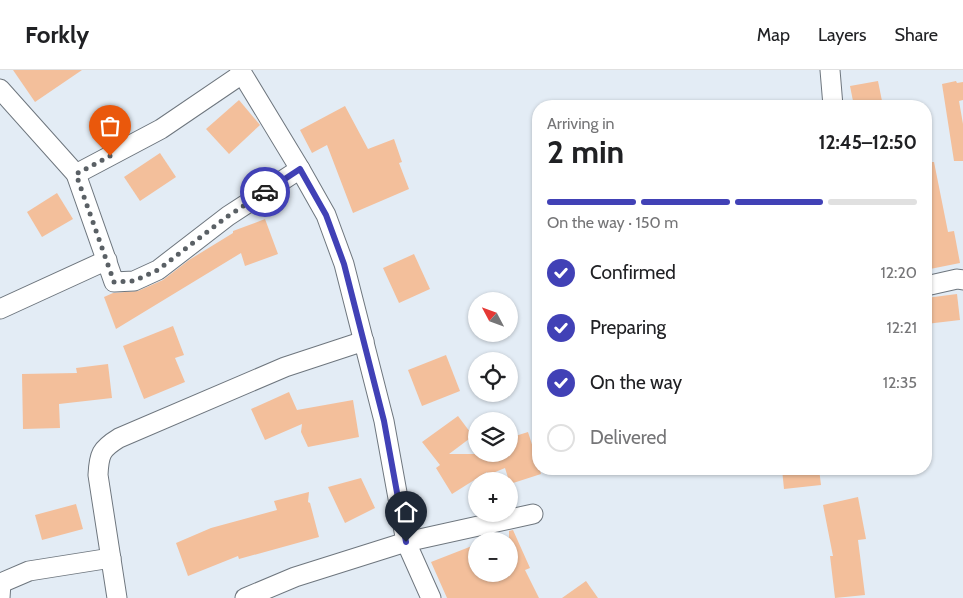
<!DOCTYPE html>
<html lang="en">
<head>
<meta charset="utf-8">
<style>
	:root { --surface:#fff; --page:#f2f2f2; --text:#202124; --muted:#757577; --line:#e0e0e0; --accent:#4141b6 }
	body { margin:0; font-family:Cabin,sans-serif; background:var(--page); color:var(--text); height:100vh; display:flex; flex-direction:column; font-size:19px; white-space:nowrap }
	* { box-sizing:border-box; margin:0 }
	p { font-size:16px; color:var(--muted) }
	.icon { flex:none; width:28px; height:28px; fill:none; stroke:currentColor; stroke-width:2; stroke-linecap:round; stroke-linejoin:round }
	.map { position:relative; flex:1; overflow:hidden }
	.drawer { position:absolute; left:532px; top:30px; width:400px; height:375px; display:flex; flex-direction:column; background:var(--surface); border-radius:20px; box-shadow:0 1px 4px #0004 }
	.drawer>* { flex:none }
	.needle { width:32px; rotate:311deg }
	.buttons { position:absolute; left:468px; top:222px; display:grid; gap:10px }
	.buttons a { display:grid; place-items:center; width:50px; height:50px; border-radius:50%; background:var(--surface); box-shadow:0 1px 4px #0004; font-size:25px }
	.pin { position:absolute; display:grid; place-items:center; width:42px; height:42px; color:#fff; margin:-51px -21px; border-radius:50% 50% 50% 0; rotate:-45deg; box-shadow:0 0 5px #0007 }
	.pin .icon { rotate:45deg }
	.courier { position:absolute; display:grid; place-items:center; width:50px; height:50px; margin:-25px; border:4px solid #4141b6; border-radius:50%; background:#fff; color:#222; box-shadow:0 1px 6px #0007 }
	.head em { font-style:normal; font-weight:800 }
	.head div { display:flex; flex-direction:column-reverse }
	.head { display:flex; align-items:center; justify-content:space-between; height:85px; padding:0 15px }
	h1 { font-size:32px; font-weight:800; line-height:38px }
	.bar { display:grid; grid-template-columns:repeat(4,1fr); gap:8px 5px; align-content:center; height:60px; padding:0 15px }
	.bar i { height:6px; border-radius:4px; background:var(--line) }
	.bar .on { background:var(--accent) }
	.bar p { grid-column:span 4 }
	ol { padding:0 15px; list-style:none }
	li { display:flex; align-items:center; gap:15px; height:55px }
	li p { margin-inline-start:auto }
	li .icon { padding:5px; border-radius:50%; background:var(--accent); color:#fff; stroke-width:4 }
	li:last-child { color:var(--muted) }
	li i { width:28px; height:28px; border:2px solid var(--line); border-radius:50% }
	header { display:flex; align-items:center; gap:30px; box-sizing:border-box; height:70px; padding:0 25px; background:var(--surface); border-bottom:1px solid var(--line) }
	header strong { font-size:24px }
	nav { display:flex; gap:28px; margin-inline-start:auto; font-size:18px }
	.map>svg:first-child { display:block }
	.building { fill:#f3bf9b }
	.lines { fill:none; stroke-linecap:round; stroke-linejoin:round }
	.street-casing { stroke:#6e767e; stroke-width:21 }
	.street { stroke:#fff; stroke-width:19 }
	.done { stroke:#5a6065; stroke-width:5; stroke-dasharray:0 9 }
	.route { stroke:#4141b6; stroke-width:6 }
</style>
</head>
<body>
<header>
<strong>Forkly</strong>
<nav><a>Map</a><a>Layers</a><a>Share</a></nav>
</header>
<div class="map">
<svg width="963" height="528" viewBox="0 0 963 528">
	<rect width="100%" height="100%" fill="#e3ecf5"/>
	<g class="building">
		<path d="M13 0H82L35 32Z"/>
		<path d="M878 11 883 36H854L850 16Z"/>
		<path d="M956 11 957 13 963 12V30L959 31 963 54V91H954L942 14Z"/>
		<path d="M239 30 260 55 229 84 206 59Z"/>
		<path d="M345 36 368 79 394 69 402 92 399 93 409 119 353 143 327 75 312 83 300 60Z"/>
		<path d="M160 83 176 107 140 131 124 107Z"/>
		<path d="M926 92H934L948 162 954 161 960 193 930 199 926 178Z"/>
		<path d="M57 123 73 149 42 167 27 142Z"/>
		<path d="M265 149 278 184 245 196 241 183 116 259 104 227 113 223 138 221 163 210 189 190 233 163V161Z"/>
		<path d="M414 184 430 219 399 233 383 198Z"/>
		<path d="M957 224 960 250 926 254V228Z"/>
		<path d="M173 256 184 285 175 288 185 312 144 329 123 276Z"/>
		<path d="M446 285 460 321 422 336 408 300Z"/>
		<path d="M108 294 112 328 59 334 60 358 23 359 22 304 77 303 76 298Z"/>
		<path d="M289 322 297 340 353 330 359 367 308 377 301 362 302 354 265 370 251 339Z"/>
		<path d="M458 346 473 366 449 384H509V368L528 362 535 384H539L536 386 541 404 510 414 505 398 488 405 487 402 452 424 436 398 440 395 422 372Z"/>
		<path d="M782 399H819L821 415 784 419Z"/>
		<path d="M361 408 375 438 345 453 328 417Z"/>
		<path d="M309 422 308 432 310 433 319 467 239 489 238 486 188 506 176 473 211 458 277 440 274 431Z"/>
		<path d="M858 427 866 469 858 470 865 525 835 528 830 486H833L823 435Z"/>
		<path d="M76 434 83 459 42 470 35 445Z"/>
		<path d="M513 460 530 498 525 500 539 528H447L431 492 472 476 476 487V504H509V461Z"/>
		<path d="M586 511 598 528H562Z"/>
	</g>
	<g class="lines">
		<g class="street-casing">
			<g id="street">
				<path d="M240 0 300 99 326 145 344 194 384 351 406 472 431 528"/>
				<path d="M830 0 833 36"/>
				<path d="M0 19 76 104 114 212 134 211 158 200 228 146 300 99"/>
				<path d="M76 104 161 59 242 4"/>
				<path d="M926 216 957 209 963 210"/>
				<path d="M0 239 107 190"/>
				<path d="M0 528 1 513 29 501 111 488"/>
				<path d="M117 528 98 405C99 384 101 379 119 368L285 297 364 271"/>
				<path d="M245 528 295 507 406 472 533 444"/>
			</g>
		</g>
		<use href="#street" class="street"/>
	</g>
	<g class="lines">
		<path class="done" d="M110 86 76 104 114 212 134 211 158 200 228 146 265 122"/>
		<path class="route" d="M265 122 300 99 326 145 344 194 384 351 406 472"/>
	</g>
</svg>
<div class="buttons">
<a><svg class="needle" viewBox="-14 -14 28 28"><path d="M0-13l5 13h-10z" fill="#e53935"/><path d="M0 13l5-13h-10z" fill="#757577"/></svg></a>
<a><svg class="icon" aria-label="locate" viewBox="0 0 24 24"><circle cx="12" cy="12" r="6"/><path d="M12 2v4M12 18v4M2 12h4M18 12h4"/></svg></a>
<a><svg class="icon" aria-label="layers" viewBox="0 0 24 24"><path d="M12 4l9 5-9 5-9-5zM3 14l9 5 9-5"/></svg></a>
<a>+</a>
<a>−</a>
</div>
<div class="pin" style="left:110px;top:86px;background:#ea580c"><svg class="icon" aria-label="bag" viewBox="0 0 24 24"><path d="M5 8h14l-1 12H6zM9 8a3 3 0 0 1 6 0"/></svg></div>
<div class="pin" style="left:406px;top:472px;background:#1f2937"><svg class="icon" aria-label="home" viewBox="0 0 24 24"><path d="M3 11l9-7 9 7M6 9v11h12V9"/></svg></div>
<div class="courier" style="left:265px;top:122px"><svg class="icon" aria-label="car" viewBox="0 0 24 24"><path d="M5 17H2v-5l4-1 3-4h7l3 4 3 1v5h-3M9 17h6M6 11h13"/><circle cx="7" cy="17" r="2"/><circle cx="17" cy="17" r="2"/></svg></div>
<section class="drawer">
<div class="head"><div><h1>2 min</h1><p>Arriving in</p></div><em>12:45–12:50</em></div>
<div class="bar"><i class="on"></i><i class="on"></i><i class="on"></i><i></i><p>On the way · 150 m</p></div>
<ol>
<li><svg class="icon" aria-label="check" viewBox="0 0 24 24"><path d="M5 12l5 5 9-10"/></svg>Confirmed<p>12:20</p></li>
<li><svg class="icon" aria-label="check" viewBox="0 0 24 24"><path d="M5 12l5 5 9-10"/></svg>Preparing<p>12:21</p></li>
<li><svg class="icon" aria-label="check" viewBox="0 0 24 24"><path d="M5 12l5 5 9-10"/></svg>On the way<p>12:35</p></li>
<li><i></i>Delivered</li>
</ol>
</section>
</div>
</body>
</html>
